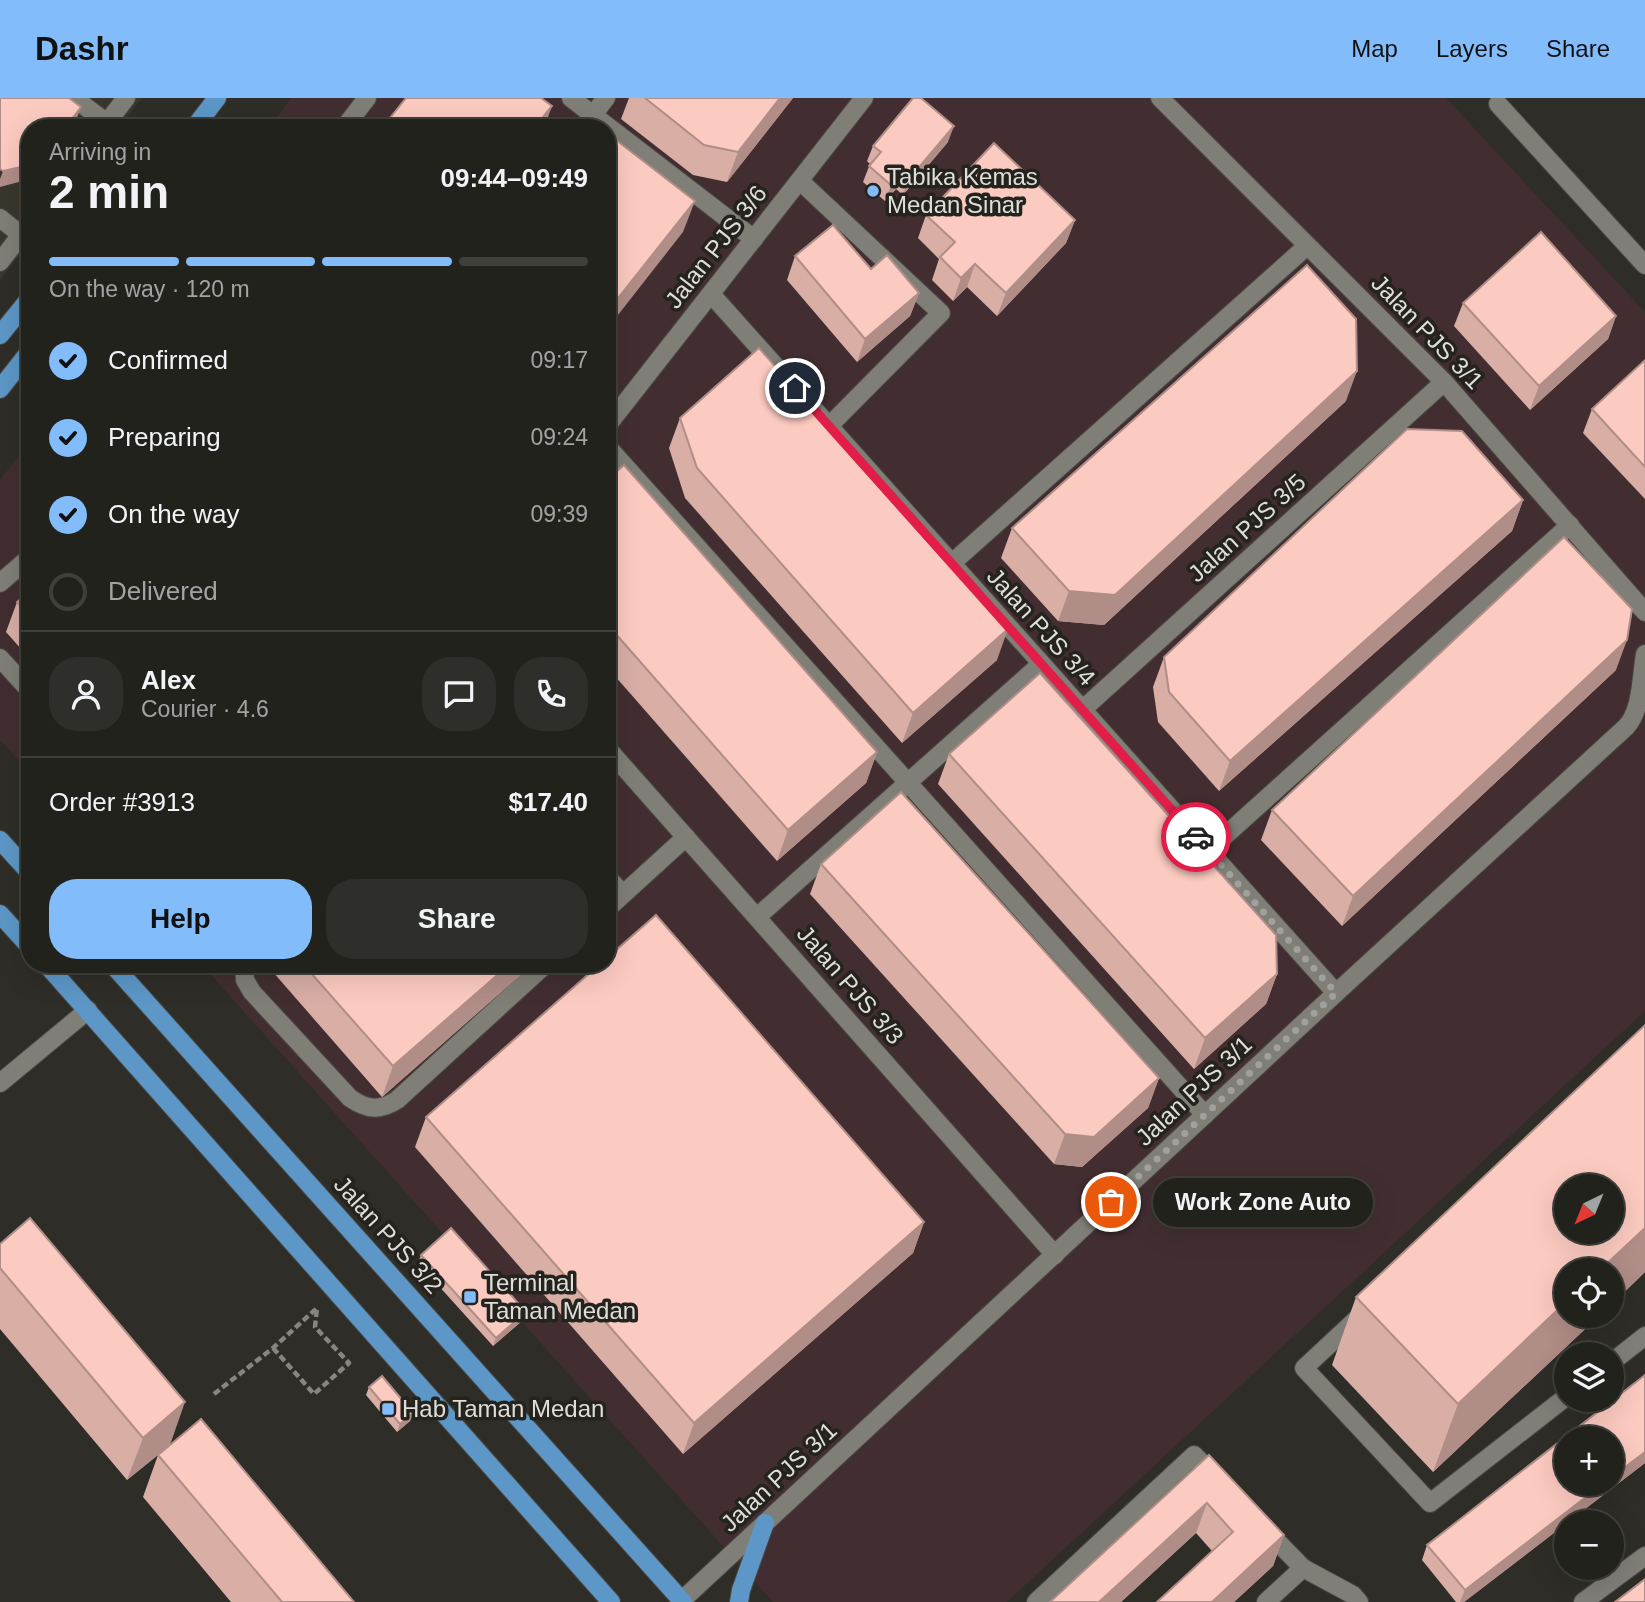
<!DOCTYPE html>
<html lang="en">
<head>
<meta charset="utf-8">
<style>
	:root { --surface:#22221d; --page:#2e2f2a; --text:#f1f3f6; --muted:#a2a4a4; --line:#3f3f3b; --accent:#83bcfb }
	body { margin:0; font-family:Helvetica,sans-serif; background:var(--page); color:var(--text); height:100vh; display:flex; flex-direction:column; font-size:26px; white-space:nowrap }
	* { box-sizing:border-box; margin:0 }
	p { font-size:23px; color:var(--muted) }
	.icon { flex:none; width:38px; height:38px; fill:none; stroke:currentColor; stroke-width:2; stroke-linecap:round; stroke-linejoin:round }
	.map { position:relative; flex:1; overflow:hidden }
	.side { position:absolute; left:21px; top:21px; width:595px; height:854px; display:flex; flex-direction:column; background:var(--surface); border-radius:28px; box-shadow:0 7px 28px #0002,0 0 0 2px var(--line) }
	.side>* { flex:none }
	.needle { width:46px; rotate:223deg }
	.controls { position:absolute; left:1554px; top:1076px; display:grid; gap:14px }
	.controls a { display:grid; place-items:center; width:70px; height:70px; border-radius:50%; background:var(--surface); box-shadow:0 7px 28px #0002,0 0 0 2px var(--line); font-size:35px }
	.pin { position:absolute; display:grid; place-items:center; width:60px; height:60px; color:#fff; margin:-30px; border:4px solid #fff; border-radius:50%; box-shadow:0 2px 7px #0007 }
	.courier { position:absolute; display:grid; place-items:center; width:70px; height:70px; margin:-35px; border:5px solid #e11d48; border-radius:50%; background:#fff; color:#222; box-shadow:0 2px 9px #0007 }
	.bubble { position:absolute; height:49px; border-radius:24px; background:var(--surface); box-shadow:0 7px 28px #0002,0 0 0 2px var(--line); font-size:23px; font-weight:700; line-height:49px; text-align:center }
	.overview em { font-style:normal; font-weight:700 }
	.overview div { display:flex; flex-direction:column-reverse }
	.overview { display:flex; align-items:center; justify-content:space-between; height:119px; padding:0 28px }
	h1 { font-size:46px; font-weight:700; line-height:52px }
	.bar { display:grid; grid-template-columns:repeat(4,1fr); gap:10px 7px; align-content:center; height:84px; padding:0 28px }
	.bar i { height:9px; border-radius:5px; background:var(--line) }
	.bar .selected { background:var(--accent) }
	.bar p { grid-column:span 4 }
	.line { display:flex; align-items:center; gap:18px; padding:0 28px; border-top:2px solid var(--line) }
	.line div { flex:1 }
	.round { display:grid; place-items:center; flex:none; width:74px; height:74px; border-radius:28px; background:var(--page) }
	ol { padding:0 28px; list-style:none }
	li { display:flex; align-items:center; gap:21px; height:77px }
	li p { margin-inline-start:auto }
	li .icon { padding:7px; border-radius:50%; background:var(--accent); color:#111; stroke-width:4 }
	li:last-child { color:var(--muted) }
	li i { width:38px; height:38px; border:4px solid var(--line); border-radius:50% }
	.button { display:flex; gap:14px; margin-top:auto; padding:14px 28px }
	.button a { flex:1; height:80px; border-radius:28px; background:var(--accent); color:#111; font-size:28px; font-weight:700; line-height:80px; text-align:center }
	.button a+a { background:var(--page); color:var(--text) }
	header { display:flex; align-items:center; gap:42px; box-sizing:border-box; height:98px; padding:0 35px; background:var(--accent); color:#111 }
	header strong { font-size:33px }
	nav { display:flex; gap:38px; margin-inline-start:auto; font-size:24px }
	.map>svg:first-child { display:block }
	.built { fill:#39372d }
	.industrial { fill:#422e31 }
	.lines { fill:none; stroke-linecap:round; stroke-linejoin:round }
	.minor-casing { stroke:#4a4945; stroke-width:20 }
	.major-casing { stroke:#4a4945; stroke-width:20 }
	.path { stroke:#868580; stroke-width:4.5; stroke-dasharray:7 3.5; stroke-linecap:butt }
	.minor { stroke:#7f7e77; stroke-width:18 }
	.major { stroke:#5c97c7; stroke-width:18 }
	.wall { fill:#d8aea5 }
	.shaded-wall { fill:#b08d86 }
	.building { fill:#fbcac0; stroke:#b08d86; stroke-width:2; fill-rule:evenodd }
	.done { stroke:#a1a09c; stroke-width:7; stroke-dasharray:0 12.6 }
	.route { stroke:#e11d48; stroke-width:9 }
	.poi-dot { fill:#83bcfb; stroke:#24231e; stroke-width:2.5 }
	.labels { text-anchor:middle; stroke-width:7; stroke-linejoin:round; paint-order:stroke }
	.poi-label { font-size:24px; fill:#dfdedb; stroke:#24231e; text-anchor:start }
	.street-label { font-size:24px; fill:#dfdedb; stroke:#24231e }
</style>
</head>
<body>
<header>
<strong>Dashr</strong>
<nav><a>Map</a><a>Layers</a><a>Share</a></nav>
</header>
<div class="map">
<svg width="1645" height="1504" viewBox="0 0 1645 1504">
	<rect width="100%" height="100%" fill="#2e2d27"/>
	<path class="built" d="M0 0H142L119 30H30V144L0 182Z"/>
	<g class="industrial">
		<path d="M291 0H1446L1645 214V913L1007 1504H773L201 866H607V30H269Z"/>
		<path d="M30 343V675L0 642V382Z"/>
	</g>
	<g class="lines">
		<g class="minor-casing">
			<g id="minor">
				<path d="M74 0 107 25"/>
				<path d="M571 0 754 141"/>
				<path d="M1160 0 1444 284 1645 514"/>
				<path d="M1498 6 1645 167"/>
				<path d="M103 30 126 0"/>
				<path d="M344 30 367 0"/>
				<path d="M583 30 606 0"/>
				<path d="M800 83 941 215 829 328"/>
				<path d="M0 120 30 144"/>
				<path d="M0 164 30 125"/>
				<path d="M711 196 1336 895"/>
				<path d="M607 328 864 0"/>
				<path d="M607 348 1205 1017"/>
				<path d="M952 465 1307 148"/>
				<path d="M0 485 30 459"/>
				<path d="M0 560 30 593"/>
				<path d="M1082 612 1444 284"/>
				<path d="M607 650 1055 1157"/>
				<path d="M1208 753 1570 427"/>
				<path d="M607 779 623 796"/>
				<path d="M607 811 686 739"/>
				<path d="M757 819 1041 566"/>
				<path d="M244 866 245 882 252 894 350 1000C367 1012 380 1013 397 1002L546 866"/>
				<path d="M0 985 88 912"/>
				<path d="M1361 1217 1304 1270 1430 1405 1566 1299"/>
				<path d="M1612 1264 1645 1238"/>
				<path d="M1264 1430 1303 1470 1266 1504"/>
				<path d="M1303 1470 1353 1497 1359 1504"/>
				<path d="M680 1504 1336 895 1626 629C1642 612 1641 579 1645 556"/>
				<path d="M1036 1504 1194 1357 1216 1380"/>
				<path d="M1583 1504 1645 1458"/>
			</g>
		</g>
		<g class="major-casing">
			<g id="major">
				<path d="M194 30 217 0"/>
				<path d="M0 237 30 200"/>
				<path d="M0 291 30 253"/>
				<path d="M0 742 30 775"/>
				<path d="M0 816 30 849"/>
				<path d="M46 866 611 1504"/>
				<path d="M112 866 683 1504"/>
				<path d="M739 1504 741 1492 765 1425"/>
			</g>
		</g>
		<g class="path">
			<path d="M273 1250 314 1296 349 1265 315 1229 317 1210"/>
			<path d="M214 1296 273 1250 317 1210"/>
		</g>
		<use href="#minor" class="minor"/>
		<use href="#major" class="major"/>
	</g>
	<g class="wall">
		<path d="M629 0H793L727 84 693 77 621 21Z"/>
		<path d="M948 44 903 97 896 91 885 103 863 84 870 66 867 63 873 48Z"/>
		<path d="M926 117 1075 122 1066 145 997 218 967 189 953 203 932 182 939 161 918 140Z"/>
		<path d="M795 158 871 171 919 195 910 218 857 264 787 182Z"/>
		<path d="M1463 205 1616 218 1608 241 1530 312 1454 228Z"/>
		<path d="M1645 262V401L1583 335 1592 311Z"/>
		<path d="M1346 303 1104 527 1058 523 1001 460 1012 430Z"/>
		<path d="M680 320 997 562 902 645 685 400 669 350Z"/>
		<path d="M607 382 877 654 866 685 777 763 607 569Z"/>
		<path d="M1523 402 1512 433 1219 693 1158 624 1153 589 1164 559Z"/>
		<path d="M30 493V561L6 534 17 504Z"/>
		<path d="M1616 572 1342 828 1261 742 1272 712Z"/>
		<path d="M949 656 1277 876 1266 906 1194 971 938 686Z"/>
		<path d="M821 766 1159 980 1148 1010 1082 1069 1054 1066 810 796Z"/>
		<path d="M266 866H533L382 999Z"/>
		<path d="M1645 927V1174L1612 1206 1566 1218H1599L1433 1374 1332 1267 1356 1199Z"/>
		<path d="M426 1019 924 1124 913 1155 683 1356 415 1049Z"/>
		<path d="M0 1146 170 1347 354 1504H231L143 1399 158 1357 127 1382 0 1231Z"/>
		<path d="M421 1157 523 1222 493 1248 418 1165Z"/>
		<path d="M1645 1277V1365L1464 1504H1456L1422 1462 1427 1447Z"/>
		<path d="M369 1289 413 1315 410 1323 397 1334 366 1297Z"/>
		<path d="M1209 1357 1284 1437 1273 1468 1234 1504H1157L1212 1453 1196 1435 1121 1504H1050Z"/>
	</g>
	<g class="shaded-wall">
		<path d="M780 0H793L727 84 738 54Z"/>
		<path d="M552 8 544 30H534Z"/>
		<path d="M81 9 75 25 72 30H65Z"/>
		<path d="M954 28 948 44 903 97 909 81Z"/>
		<path d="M30 67V81L0 89V81L3 73Z"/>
		<path d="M902 75 896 91 885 103 891 87Z"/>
		<path d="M695 103 683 134 607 231V214Z"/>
		<path d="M1075 122 1066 145 997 218 1006 195Z"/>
		<path d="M975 166 967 189 953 203 961 180Z"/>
		<path d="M919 195 910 218 857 264 865 241Z"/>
		<path d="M1616 218 1608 241 1530 312 1539 288Z"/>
		<path d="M1357 273 1346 303 1104 527 1058 523 1069 493Z"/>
		<path d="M1523 402 1512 433 1219 693 1230 663Z"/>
		<path d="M1008 531 997 562 902 645 913 615Z"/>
		<path d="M1627 542 1616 572 1342 828 1353 798Z"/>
		<path d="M877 654 866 685 777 763 788 732Z"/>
		<path d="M510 866H533L382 999 393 968Z"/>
		<path d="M1277 876 1266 906 1194 971 1205 940Z"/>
		<path d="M1159 980 1148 1010 1082 1069 1054 1066 1065 1036Z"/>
		<path d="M924 1124 913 1155 683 1356 694 1325Z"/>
		<path d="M1645 1130V1174L1612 1206V1172H1600Z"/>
		<path d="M1566 1204V1218H1599L1433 1374 1458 1306Z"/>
		<path d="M526 1214 523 1222 493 1248 496 1240Z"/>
		<path d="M185 1304 170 1347 127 1382 143 1340Z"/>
		<path d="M413 1315 410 1323 397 1334 400 1326Z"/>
		<path d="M1645 1354V1365L1464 1504H1460L1465 1492 1603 1386H1612V1379Z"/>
		<path d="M1207 1405 1196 1435 1121 1504H1099Z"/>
		<path d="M1284 1437 1273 1468 1234 1504H1212Z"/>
	</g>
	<g class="building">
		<path d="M0 0H69L81 9 65 30H30V67L3 73 0 71Z"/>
		<path d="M406 0H541L552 8 534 30H382Z"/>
		<path d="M645 0H780L738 54 704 47Z"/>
		<path d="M913 0H921L954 28 909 81 902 75 891 87 869 68 881 54 873 48Z"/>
		<path d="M607 35 695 103 607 214Z"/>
		<path d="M994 45 1075 122 1006 195 975 166 961 180 940 159 955 144 926 117Z"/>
		<path d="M833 127 871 171 887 157 919 195 865 241 795 158Z"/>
		<path d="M1541 134 1616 218 1539 288 1463 205Z"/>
		<path d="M1307 167 1356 221 1357 273 1115 497 1069 493 1012 430Z"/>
		<path d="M759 250 1008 531 913 615 697 370 680 320Z"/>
		<path d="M1645 262V369L1592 311Z"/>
		<path d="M1407 331 1462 333 1523 402 1230 663 1169 594 1164 559Z"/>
		<path d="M624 367 877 654 788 732 607 526V382Z"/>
		<path d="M1564 439 1632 511 1627 542 1353 798 1272 712Z"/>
		<path d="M30 493V518L17 504Z"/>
		<path d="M1040 575 1276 837 1277 876 1205 940 949 656Z"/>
		<path d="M901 694 1159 980 1094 1039 1065 1036 821 766Z"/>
		<path d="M656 817 924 1124 694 1325 426 1019 600 866H607V860Z"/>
		<path d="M303 866H510L393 968Z"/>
		<path d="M1645 927V1130L1600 1172H1566V1204L1458 1306 1356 1199ZM1566 1088H1612V1134H1566Z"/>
		<path d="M30 1120 185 1304 143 1340 0 1170V1146Z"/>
		<path d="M451 1130 526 1214 496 1240 421 1157Z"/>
		<path d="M1645 1277V1354L1612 1379V1340H1566V1386H1603L1465 1492 1427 1447Z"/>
		<path d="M382 1278 413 1315 400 1326 369 1289Z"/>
		<path d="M201 1321 354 1504H282L158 1357Z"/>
		<path d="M1209 1357 1284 1437 1212 1504H1157L1233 1434 1207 1405 1099 1504H1050Z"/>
		<path d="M1645 1481V1504H1615Z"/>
	</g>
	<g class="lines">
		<path class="done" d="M1111 1104 1336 895 1196 739"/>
		<path class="route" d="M795 290 1196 739"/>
	</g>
	<g class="poi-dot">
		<circle cx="873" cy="93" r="7"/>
		<rect x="463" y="1192" width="14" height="14" rx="3.5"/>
		<rect x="381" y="1304" width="14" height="14" rx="3.5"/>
	</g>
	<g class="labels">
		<g class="poi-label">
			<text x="887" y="87">Tabika Kemas<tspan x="887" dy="28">Medan Sinar</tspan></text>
			<text x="484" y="1193">Terminal<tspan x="484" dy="28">Taman Medan</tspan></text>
			<text x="402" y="1319">Hab Taman Medan</text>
		</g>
		<g class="street-label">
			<text transform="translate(716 149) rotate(-52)" y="8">Jalan PJS 3/6</text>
			<text transform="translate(1427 234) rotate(46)" y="8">Jalan PJS 3/1</text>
			<text transform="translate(1247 430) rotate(-42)" y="8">Jalan PJS 3/5</text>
			<text transform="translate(1041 529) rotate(48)" y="8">Jalan PJS 3/4</text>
			<text transform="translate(850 887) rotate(49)" y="8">Jalan PJS 3/3</text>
			<text transform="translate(1194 993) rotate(-43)" y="8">Jalan PJS 3/1</text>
			<text transform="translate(388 1137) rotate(48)" y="8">Jalan PJS 3/2</text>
			<text transform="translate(779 1379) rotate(-43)" y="8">Jalan PJS 3/1</text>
		</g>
	</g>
</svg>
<div class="controls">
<a><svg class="needle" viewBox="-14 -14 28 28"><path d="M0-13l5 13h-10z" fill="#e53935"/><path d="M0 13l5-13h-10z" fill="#a2a4a4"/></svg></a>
<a><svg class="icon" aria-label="locate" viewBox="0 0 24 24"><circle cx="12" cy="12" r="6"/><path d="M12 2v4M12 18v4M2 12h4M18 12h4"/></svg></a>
<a><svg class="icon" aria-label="layers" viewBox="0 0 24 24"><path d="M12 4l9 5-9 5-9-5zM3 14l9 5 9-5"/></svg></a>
<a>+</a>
<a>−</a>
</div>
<div class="pin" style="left:1111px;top:1104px;background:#ea580c"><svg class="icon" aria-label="bag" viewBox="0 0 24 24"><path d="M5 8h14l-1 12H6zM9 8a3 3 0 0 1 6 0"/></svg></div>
<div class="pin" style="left:795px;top:290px;background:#1f2937"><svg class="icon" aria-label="home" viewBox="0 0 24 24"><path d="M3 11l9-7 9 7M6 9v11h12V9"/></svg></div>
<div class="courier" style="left:1196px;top:739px"><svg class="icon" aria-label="car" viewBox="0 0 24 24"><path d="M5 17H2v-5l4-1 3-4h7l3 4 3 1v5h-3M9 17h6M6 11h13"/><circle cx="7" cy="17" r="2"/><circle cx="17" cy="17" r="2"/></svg></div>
<div class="bubble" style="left:1153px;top:1080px;width:220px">Work Zone Auto</div>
<section class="side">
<div class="overview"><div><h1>2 min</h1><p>Arriving in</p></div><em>09:44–09:49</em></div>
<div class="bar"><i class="selected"></i><i class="selected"></i><i class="selected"></i><i></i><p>On the way · 120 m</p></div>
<ol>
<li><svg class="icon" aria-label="check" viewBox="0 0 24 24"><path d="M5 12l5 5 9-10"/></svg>Confirmed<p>09:17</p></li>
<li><svg class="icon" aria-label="check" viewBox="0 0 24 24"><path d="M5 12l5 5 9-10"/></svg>Preparing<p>09:24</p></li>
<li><svg class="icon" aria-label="check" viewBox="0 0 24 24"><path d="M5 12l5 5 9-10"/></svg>On the way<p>09:39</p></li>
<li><i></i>Delivered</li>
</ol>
<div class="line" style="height:126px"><a class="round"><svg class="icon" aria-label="person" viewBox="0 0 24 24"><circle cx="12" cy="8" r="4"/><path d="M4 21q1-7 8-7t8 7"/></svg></a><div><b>Alex</b><p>Courier · 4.6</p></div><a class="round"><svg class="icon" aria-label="chat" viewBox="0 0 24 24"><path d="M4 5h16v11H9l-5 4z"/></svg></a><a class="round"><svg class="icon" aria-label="phone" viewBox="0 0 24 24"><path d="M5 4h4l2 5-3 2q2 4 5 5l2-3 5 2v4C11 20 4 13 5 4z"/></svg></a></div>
<div class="line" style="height:91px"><div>Order #3913</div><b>$17.40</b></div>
<div class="button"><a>Help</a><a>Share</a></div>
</section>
</div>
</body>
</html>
